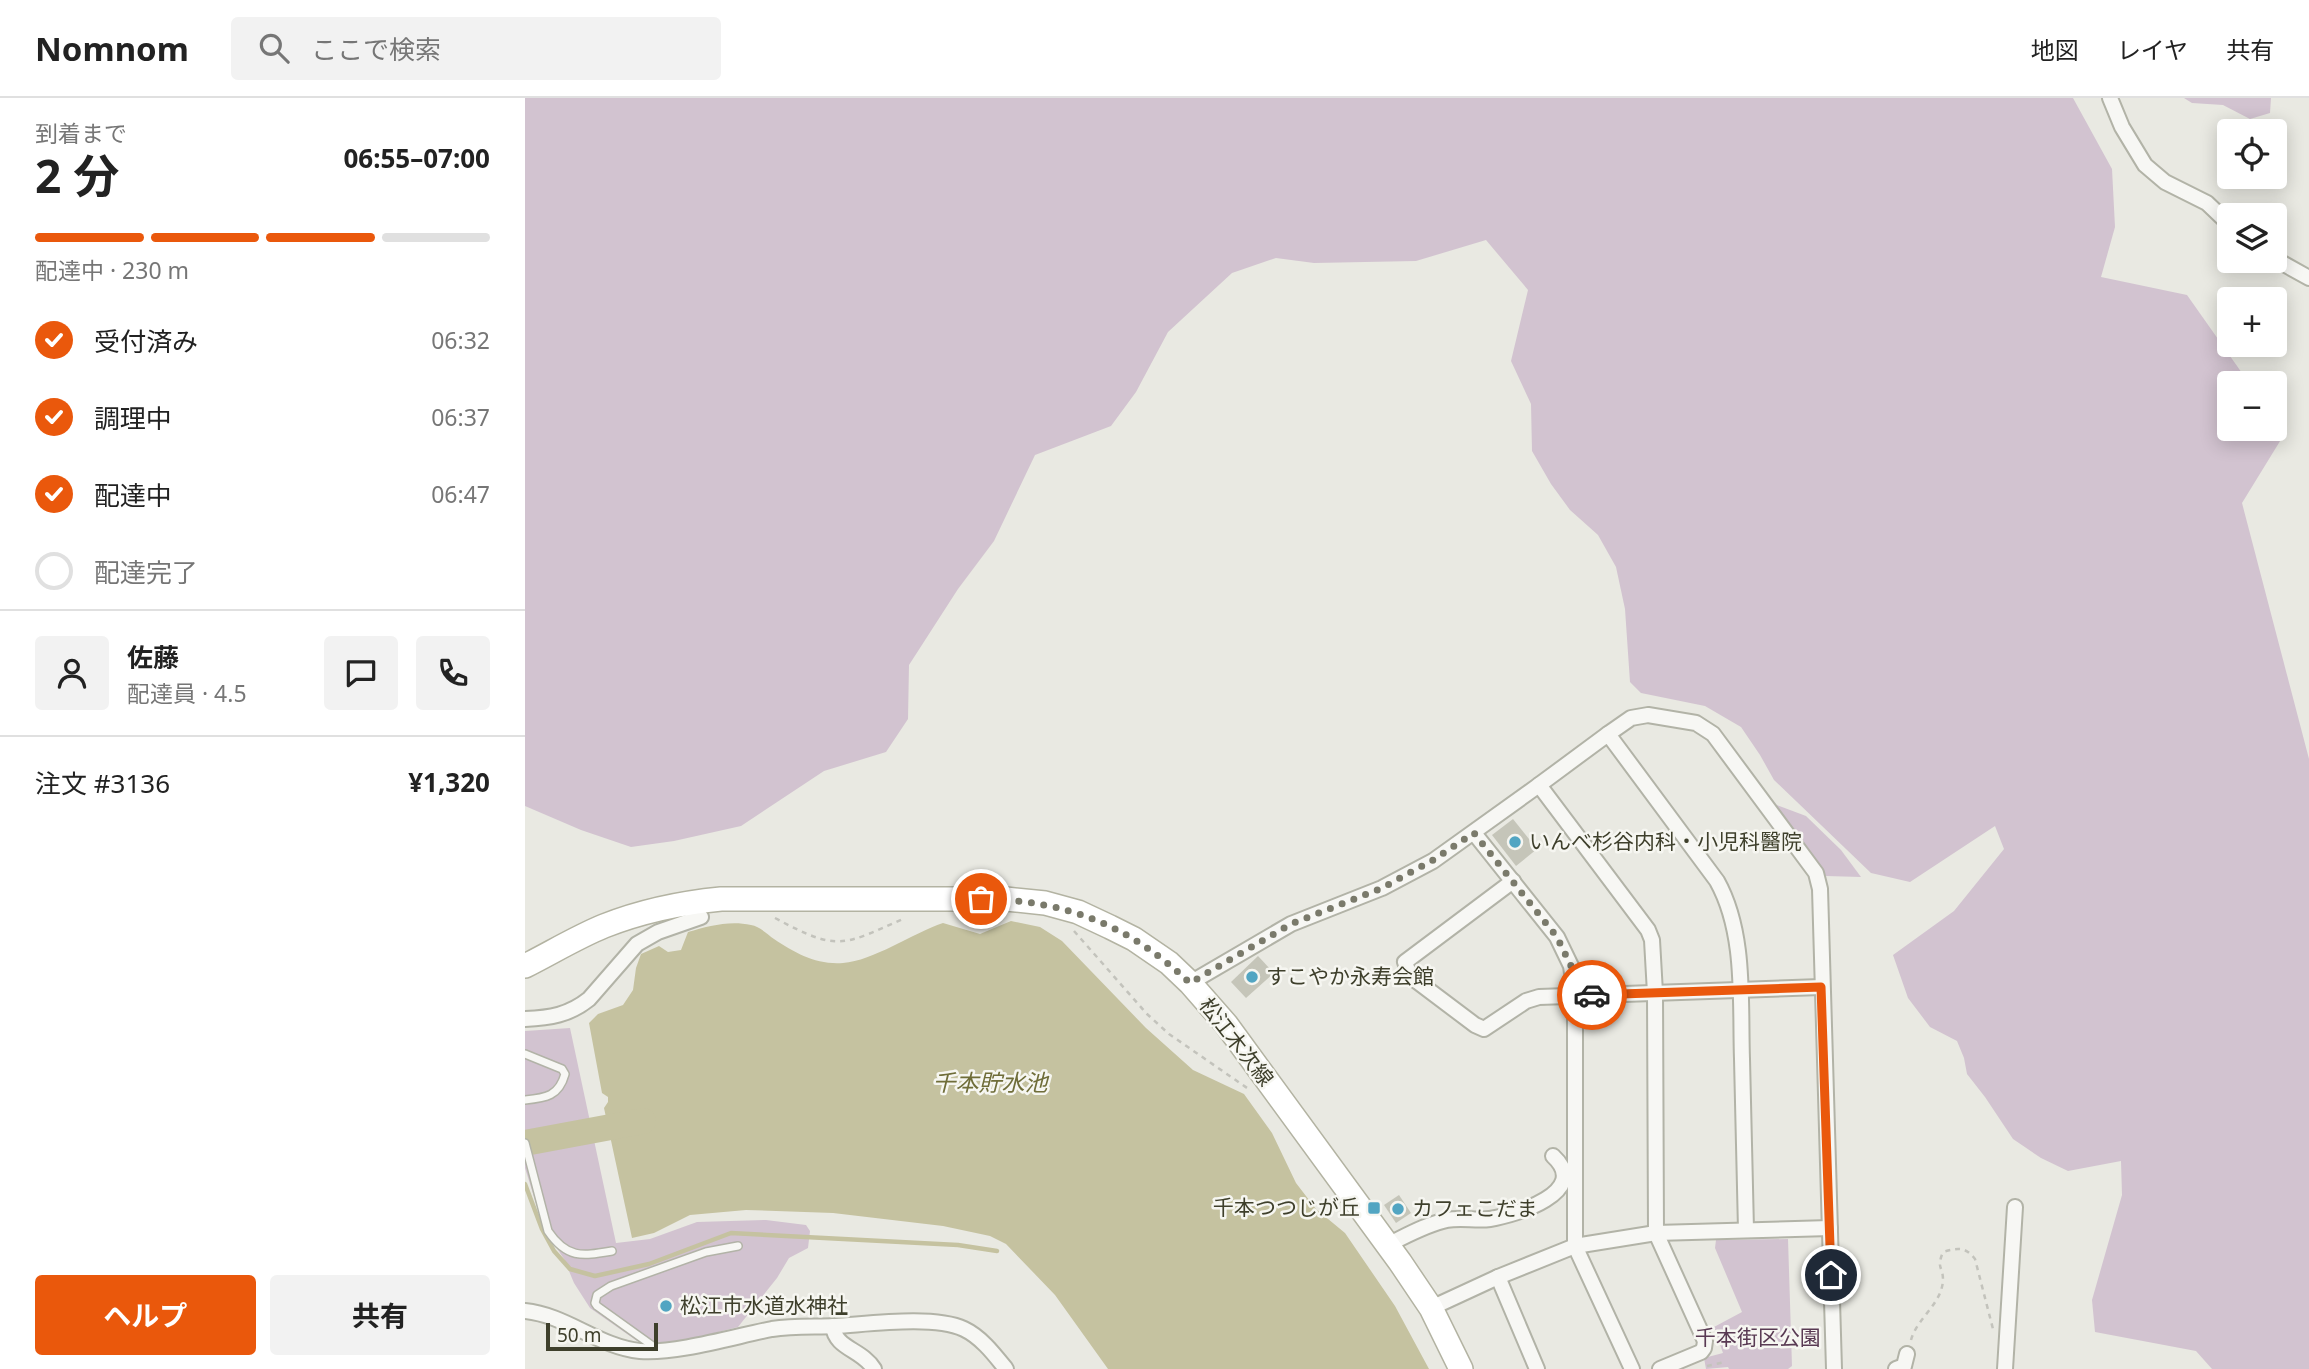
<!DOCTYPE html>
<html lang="ja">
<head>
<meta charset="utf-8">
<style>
	:root { --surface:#fff; --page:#f2f2f2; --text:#222; --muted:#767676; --line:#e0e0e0; --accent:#ea580c }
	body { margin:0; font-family:"Noto Sans","Noto Sans JP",sans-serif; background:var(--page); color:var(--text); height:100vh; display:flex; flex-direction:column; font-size:26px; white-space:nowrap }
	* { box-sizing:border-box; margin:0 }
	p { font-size:23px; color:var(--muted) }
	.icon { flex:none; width:38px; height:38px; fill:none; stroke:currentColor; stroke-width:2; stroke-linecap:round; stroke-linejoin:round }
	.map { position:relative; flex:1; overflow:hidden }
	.details { display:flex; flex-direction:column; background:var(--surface); width:525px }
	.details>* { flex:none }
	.fabs { position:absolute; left:1692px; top:21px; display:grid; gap:14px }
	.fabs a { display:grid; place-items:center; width:70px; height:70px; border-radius:7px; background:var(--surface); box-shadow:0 4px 18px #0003; font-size:35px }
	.scale { position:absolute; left:21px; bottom:18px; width:112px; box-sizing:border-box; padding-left:7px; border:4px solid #3e3f2b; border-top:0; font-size:19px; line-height:24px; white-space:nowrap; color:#3e3f2b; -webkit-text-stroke:5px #f6f6f1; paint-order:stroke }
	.pin { position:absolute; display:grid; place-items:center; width:60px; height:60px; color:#fff; margin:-30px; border:4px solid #fff; border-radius:50%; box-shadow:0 2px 7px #0007 }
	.courier { position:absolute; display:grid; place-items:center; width:70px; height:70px; margin:-35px; border:5px solid #ea580c; border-radius:50%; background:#fff; color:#222; box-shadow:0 2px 9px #0007 }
	.head em { font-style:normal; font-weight:700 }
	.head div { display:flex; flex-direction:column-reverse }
	.head { display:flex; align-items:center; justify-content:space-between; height:119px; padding:0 35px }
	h1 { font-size:46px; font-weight:700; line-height:52px }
	.bar { display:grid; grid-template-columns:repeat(4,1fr); gap:10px 7px; align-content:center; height:84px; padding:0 35px }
	.bar i { height:9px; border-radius:5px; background:var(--line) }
	.bar .current { background:var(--accent) }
	.bar p { grid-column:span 4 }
	.line { display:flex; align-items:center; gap:18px; padding:0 35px; border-top:2px solid var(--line) }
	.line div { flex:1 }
	.round { display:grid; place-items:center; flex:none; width:74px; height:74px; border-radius:7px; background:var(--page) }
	ol { padding:0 35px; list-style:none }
	li { display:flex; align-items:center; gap:21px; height:77px }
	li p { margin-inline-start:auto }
	li .icon { padding:7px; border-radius:50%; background:var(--accent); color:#fff; stroke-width:4 }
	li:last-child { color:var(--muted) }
	li i { width:38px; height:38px; border:4px solid var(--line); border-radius:50% }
	.button { display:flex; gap:14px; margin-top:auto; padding:14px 35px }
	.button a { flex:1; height:80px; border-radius:7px; background:var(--accent); color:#fff; font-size:28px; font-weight:700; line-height:80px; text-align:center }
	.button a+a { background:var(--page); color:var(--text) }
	header { display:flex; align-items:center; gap:42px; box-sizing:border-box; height:98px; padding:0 35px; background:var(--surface); border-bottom:2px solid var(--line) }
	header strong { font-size:33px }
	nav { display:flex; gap:38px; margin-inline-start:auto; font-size:24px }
	.search { width:490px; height:63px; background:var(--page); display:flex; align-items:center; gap:18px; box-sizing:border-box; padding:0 24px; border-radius:7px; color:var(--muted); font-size:26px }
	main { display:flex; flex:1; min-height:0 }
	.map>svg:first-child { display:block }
	.green { fill:#d2c3d0 }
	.water { fill:#c5c2a0 }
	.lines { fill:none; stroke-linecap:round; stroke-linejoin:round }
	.stream { stroke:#c5c2a0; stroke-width:4.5 }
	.river { stroke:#c5c2a0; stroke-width:26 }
	.building { fill:#c5c5b9 }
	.lane-casing { stroke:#b2b3a7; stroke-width:10 }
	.street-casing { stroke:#b2b3a7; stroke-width:18 }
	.primary-casing { stroke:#b3b3a2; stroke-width:26 }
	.path { stroke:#c3c3bc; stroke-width:2.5; stroke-dasharray:5 5; stroke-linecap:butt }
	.lane { stroke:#f7f7f4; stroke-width:7 }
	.street { stroke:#f7f7f4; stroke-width:14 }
	.primary { stroke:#fff; stroke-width:23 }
	.done { stroke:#7a7a6b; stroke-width:7; stroke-dasharray:0 12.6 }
	.route { stroke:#ea580c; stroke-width:9 }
	.poi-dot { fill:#52a5c2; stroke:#f6f6f1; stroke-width:2.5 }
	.labels { text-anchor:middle; stroke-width:5; stroke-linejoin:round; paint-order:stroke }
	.poi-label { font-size:21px; fill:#3e3f2b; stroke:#f6f6f1; text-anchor:start }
	.street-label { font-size:21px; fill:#3e3f2b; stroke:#f6f6f1 }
	.park-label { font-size:21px; fill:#593a53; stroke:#f6f6f1 }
	.water-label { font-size:23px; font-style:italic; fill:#6f6d39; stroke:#f6f6f1 }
</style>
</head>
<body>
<header>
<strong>Nomnom</strong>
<div class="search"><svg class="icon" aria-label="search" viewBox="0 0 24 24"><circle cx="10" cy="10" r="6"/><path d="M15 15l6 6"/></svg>ここで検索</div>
<nav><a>地図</a><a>レイヤ</a><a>共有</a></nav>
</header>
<main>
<section class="details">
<div class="head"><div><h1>2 分</h1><p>到着まで</p></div><em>06:55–07:00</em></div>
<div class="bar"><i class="current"></i><i class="current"></i><i class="current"></i><i></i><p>配達中 · 230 m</p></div>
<ol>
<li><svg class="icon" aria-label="check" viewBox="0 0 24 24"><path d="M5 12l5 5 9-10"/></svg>受付済み<p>06:32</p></li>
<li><svg class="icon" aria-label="check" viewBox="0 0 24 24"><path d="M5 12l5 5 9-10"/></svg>調理中<p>06:37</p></li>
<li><svg class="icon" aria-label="check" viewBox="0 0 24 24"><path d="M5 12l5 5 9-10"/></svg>配達中<p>06:47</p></li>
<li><i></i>配達完了</li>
</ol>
<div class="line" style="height:126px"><a class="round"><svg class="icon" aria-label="person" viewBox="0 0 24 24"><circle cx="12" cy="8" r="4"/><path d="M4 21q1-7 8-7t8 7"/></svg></a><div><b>佐藤</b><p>配達員 · 4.5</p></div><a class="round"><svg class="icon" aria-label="chat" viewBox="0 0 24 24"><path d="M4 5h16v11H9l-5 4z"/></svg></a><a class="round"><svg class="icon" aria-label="phone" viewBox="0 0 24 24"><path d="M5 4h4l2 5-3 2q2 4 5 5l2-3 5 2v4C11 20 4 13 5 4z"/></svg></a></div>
<div class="line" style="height:91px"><div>注文 #3136</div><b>¥1,320</b></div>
<div class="button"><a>ヘルプ</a><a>共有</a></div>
</section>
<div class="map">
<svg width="1784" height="1271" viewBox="0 0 1784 1271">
	<rect width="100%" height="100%" fill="#e9e9e2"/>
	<g class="green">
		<path d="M0 0H1548L1587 71 1590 129 1576 179 1662 197 1724 285H1704V331H1750V321L1760 335 1717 405 1784 661V1271H1687L1671 1253 1570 1234 1567 1202 1597 1097 1596 1063 1543 1073 1516 1060 1488 1041 1460 999 1442 976 1439 960 1432 943 1405 929 1383 900 1368 857 1429 813 1479 751 1470 728 1385 784 1346 775 1249 682 1235 657 1216 629 1180 608 1116 595 1105 584 1100 511 1091 469 1073 437 1045 412 1026 386 1007 353 1006 306 986 263 1003 192 961 142 891 163 789 165 751 160 707 175 643 234 611 294 586 328 510 357 469 443 433 491 384 567 383 621 361 654 299 673 216 728 149 743 106 749 56 732 0 708Z"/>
		<path d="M1659 0H1746L1745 15 1725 21 1698 7 1667 5Z"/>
		<path d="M1249 706 1281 718 1316 752 1336 779 1301 778Z"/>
		<path d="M45 930 91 1145 125 1141 172 1124 241 1122 281 1127 285 1133 283 1150 264 1160 252 1180 213 1229 150 1245 112 1243 65 1210 49 1185 39 1161 19 1131 0 1070V933Z"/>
		<path d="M1263 1141 1267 1268 1263 1271H1204L1203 1269 1181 1271 1179 1260 1198 1255 1189 1229 1217 1214 1190 1150 1191 1142Z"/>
	</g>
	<path class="water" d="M486 823 515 829 537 843 621 930 668 972 719 996 747 1035 771 1085 791 1111 820 1135 870 1208 904 1271H583L530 1197 481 1146 465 1138 418 1128 308 1115 221 1112 165 1117 129 1135 107 1140 79 1010 83 1004V999L77 995 64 925 73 916 98 907 108 892 111 870 116 856 134 848 143 854 156 852 163 834C183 828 205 822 226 827 234 828 242 836 249 841 270 855 291 867 318 865 348 863 388 835 418 825L455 836Z"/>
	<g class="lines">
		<path class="stream" d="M0 1086 17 1131 29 1153 45 1171 70 1178 124 1166 206 1135 433 1147 472 1153"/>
		<path class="river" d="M0 1045 118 1023"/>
	</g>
	<g class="building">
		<path d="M988 721 1012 751 991 768 967 737Z"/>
		<path d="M733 858 749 875 721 900 706 884Z"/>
		<path d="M874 1097 886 1115 871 1125 859 1107Z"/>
	</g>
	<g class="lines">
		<g class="lane-casing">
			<g id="lane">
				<path d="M0 956 37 971 40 976C34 998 21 1000 0 1002"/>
				<path d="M0 1045 23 1133C42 1161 57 1158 87 1153"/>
				<path d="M132 1251 72 1208 70 1205 72 1197 86 1188 181 1154 213 1148"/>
			</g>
		</g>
		<g class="street-casing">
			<g id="street">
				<path d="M1585 0 1597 29 1620 67 1640 84 1682 105 1704 126"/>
				<path d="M1750 161 1784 180"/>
				<path d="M1083 636 1106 620 1123 617 1171 625 1188 636 1291 775 1295 791 1309 1271"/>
				<path d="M1014 687 1083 636 1192 783C1221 835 1215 903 1217 961 1218 1018 1220 1075 1221 1132"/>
				<path d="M949 735 1032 839 1046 868 1050 897V1148L1107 1271"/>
				<path d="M988 783 880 864 885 878 950 927 959 931 1001 903 1014 899 1296 889"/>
				<path d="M665 885 766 826 857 790 908 763 1014 687 1123 832 1127 842 1130 895 1131 1135 1180 1243 1179 1250 1176 1254 1135 1271"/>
				<path d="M0 921C25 920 44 917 64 901L112 846 133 834 176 819"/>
				<path d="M862 1147C881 1138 902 1126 922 1122 936 1119 951 1123 965 1121 990 1117 1067 1094 1028 1058"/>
				<path d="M973 1179 1012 1271"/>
				<path d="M906 1210 973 1179 1050 1148 1131 1135 1305 1130"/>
				<path d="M0 1213C41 1217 74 1249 115 1253 151 1256 211 1238 247 1231 268 1228 290 1229 311 1228 344 1226 409 1217 439 1231 456 1239 469 1256 481 1271"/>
				<path d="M308 1228C310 1251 337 1251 349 1271"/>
				<path d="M1371 1271 1379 1268 1382 1256"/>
				<path d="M1480 1271 1490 1109"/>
			</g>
		</g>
		<g class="primary-casing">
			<path id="primary" d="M0 868C26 855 52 839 79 828 117 813 155 805 196 801H481L520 805 553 814 585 829 609 841 644 865 665 885 701 926 875 1164 906 1210 936 1271"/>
		</g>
		<g class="path">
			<path d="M250 820C313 854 317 848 380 820"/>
			<path d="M549 833 622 916 644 936 725 992"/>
			<path d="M1386 1242C1392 1220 1417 1206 1418 1182 1418 1168 1411 1171 1418 1154 1432 1150 1440 1148 1450 1161L1468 1231"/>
			<path d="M1182 1268 1200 1264"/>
		</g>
		<use href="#lane" class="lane"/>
		<use href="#street" class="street"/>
		<use href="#primary" class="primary"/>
	</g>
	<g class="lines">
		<path class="done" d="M456 801C541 802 604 827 665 885L766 826 857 790 908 762 949 735 1032 839 1046 868 1050 897H1067"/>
		<path class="route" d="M1067 897 1296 889 1306 1177"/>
	</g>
	<g class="poi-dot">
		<circle cx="990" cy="744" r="7"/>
		<circle cx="727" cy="879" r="7"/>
		<rect x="842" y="1103" width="14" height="14" rx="3.5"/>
		<circle cx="873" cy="1111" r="7"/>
		<circle cx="141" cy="1208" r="7"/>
	</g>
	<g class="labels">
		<g class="poi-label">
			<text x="1004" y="751">いんべ杉谷内科・小児科醫院</text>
			<text x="741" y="886">すこやか永寿会館</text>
			<text x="835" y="1117" text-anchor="end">千本つつじが丘</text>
			<text x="887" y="1118">カフェこだま</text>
			<text x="155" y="1215">松江市水道水神社</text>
		</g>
		<g class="street-label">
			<text transform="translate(711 944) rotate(52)" y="7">松江木次線</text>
		</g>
		<g class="park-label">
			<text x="1233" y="1247">千本街区公園</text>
		</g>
		<g class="water-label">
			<text x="465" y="993">千本貯水池</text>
		</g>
	</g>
</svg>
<div class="fabs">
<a><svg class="icon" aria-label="locate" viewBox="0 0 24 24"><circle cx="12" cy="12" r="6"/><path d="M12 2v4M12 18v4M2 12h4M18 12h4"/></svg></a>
<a><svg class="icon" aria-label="layers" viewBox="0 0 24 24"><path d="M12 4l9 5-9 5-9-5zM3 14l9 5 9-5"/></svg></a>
<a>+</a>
<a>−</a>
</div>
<div class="scale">50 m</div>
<div class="pin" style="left:456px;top:801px;background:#ea580c"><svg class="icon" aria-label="bag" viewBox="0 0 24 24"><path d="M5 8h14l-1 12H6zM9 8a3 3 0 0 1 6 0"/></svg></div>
<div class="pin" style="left:1306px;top:1177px;background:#1f2937"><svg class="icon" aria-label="home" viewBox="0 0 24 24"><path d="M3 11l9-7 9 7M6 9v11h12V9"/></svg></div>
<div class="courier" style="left:1067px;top:897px"><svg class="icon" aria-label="car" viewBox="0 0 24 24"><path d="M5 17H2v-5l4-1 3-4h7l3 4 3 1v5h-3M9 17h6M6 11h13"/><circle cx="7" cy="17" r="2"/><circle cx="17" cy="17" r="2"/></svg></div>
</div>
</main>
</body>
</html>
